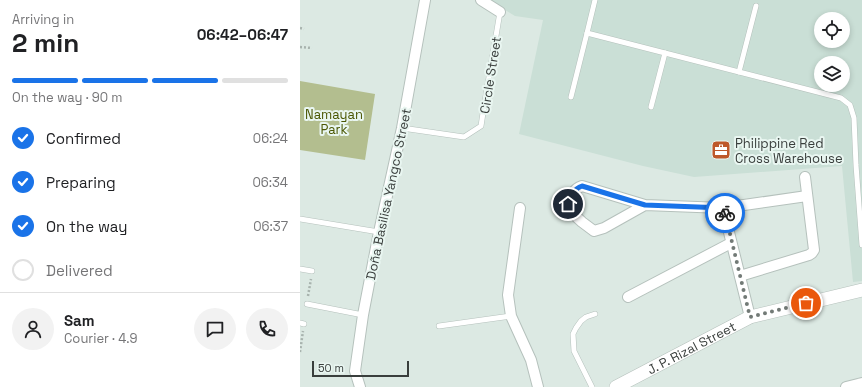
<!DOCTYPE html>
<html lang="en">
<head>
<meta charset="utf-8">
<style>
	:root { --surface:#fff; --page:#f2f2f2; --text:#202124; --muted:#757577; --line:#e0e0e0; --accent:#1a73e8 }
	body { margin:0; font-family:"Space Grotesk",sans-serif; background:var(--page); color:var(--text); height:100vh; display:flex; flex-direction:column; font-size:15px; white-space:nowrap }
	* { box-sizing:border-box; margin:0 }
	p { font-size:13px; color:var(--muted) }
	.icon { flex:none; width:22px; height:22px; fill:none; stroke:currentColor; stroke-width:2; stroke-linecap:round; stroke-linejoin:round }
	.map { position:relative; flex:1; overflow:hidden }
	.sheet { display:flex; flex-direction:column; background:var(--surface); width:300px }
	.sheet>* { flex:none }
	.controls { position:absolute; left:514px; top:12px; display:grid; gap:8px }
	.controls a { display:grid; place-items:center; width:36px; height:36px; border-radius:50%; background:var(--surface); box-shadow:0 2px 6px #0003; font-size:20px }
	.scale { position:absolute; left:12px; bottom:10px; width:97px; box-sizing:border-box; padding-left:4px; border:2px solid #393e3c; border-top:0; font-size:11px; line-height:14px; white-space:nowrap; color:#393e3c; -webkit-text-stroke:3px #e9f6f1; paint-order:stroke }
	.pin { position:absolute; display:grid; place-items:center; width:34px; height:34px; color:#fff; margin:-17px; border:2px solid #fff; border-radius:50%; box-shadow:0 1px 4px #0007 }
	.courier { position:absolute; display:grid; place-items:center; width:40px; height:40px; margin:-20px; border:3px solid #1a73e8; border-radius:50%; background:#fff; color:#222; box-shadow:0 1px 5px #0007 }
	.overview em { font-style:normal; font-weight:800 }
	.overview div { display:flex; flex-direction:column-reverse }
	.overview { display:flex; align-items:center; justify-content:space-between; height:68px; padding:0 12px }
	h1 { font-size:26px; font-weight:800; line-height:30px }
	.bar { display:grid; grid-template-columns:repeat(4,1fr); gap:6px 4px; align-content:center; height:48px; padding:0 12px }
	.bar i { height:5px; border-radius:3px; background:var(--line) }
	.bar .active { background:var(--accent) }
	.bar p { grid-column:span 4 }
	.line { display:flex; align-items:center; gap:10px; padding:0 12px; border-top:1px solid var(--line) }
	.line div { flex:1 }
	.round { display:grid; place-items:center; flex:none; width:42px; height:42px; border-radius:21px; background:var(--page) }
	ol { padding:0 12px; list-style:none }
	li { display:flex; align-items:center; gap:12px; height:44px }
	li p { margin-inline-start:auto }
	li .icon { padding:4px; border-radius:50%; background:var(--accent); color:#fff; stroke-width:4 }
	li:last-child { color:var(--muted) }
	li i { width:22px; height:22px; border:2px solid var(--line); border-radius:50% }
	main { display:flex; flex:1; min-height:0 }
	.map>svg:first-child { display:block }
	.built { fill:#cadfd6; fill-rule:evenodd }
	.green { fill:#b3be8f }
	.lines { fill:none; stroke-linecap:round; stroke-linejoin:round }
	.service-casing { stroke:#b5c1bc; stroke-width:6 }
	.minor-casing { stroke:#b5c1bc; stroke-width:12 }
	.tertiary-casing { stroke:#b5c1bc; stroke-width:14 }
	.path { stroke:#a8b3ae; stroke-width:2.5; stroke-dasharray:2 2; stroke-linecap:butt }
	.service { stroke:#fff; stroke-width:5 }
	.minor { stroke:#fff; stroke-width:10 }
	.tertiary { stroke:#fff; stroke-width:13 }
	.done { stroke:#727a76; stroke-width:4; stroke-dasharray:0 7.2 }
	.route { stroke:#1a73e8; stroke-width:5 }
	.labels { text-anchor:middle; stroke-width:4; stroke-linejoin:round; paint-order:stroke }
	.street-label { font-size:13px; fill:#393e3c; stroke:#e9f6f1 }
	.park-label { font-size:13px; fill:#4b5704; stroke:#e9f6f1 }
	.poi-label { font-size:13px; fill:#393e3c; stroke:#e9f6f1; text-anchor:start }
</style>
</head>
<body>
<main>
<section class="sheet">
<div class="overview"><div><h1>2 min</h1><p>Arriving in</p></div><em>06:42–06:47</em></div>
<div class="bar"><i class="active"></i><i class="active"></i><i class="active"></i><i></i><p>On the way · 90 m</p></div>
<ol>
<li><svg class="icon" aria-label="check" viewBox="0 0 24 24"><path d="M5 12l5 5 9-10"/></svg>Confirmed<p>06:24</p></li>
<li><svg class="icon" aria-label="check" viewBox="0 0 24 24"><path d="M5 12l5 5 9-10"/></svg>Preparing<p>06:34</p></li>
<li><svg class="icon" aria-label="check" viewBox="0 0 24 24"><path d="M5 12l5 5 9-10"/></svg>On the way<p>06:37</p></li>
<li><i></i>Delivered</li>
</ol>
<div class="line" style="height:72px"><a class="round"><svg class="icon" aria-label="person" viewBox="0 0 24 24"><circle cx="12" cy="8" r="4"/><path d="M4 21q1-7 8-7t8 7"/></svg></a><div><b>Sam</b><p>Courier · 4.9</p></div><a class="round"><svg class="icon" aria-label="chat" viewBox="0 0 24 24"><path d="M4 5h16v11H9l-5 4z"/></svg></a><a class="round"><svg class="icon" aria-label="phone" viewBox="0 0 24 24"><path d="M5 4h4l2 5-3 2q2 4 5 5l2-3 5 2v4C11 20 4 13 5 4z"/></svg></a></div>
</section>
<div class="map">
<svg width="562" height="387" viewBox="0 0 562 387">
	<rect width="100%" height="100%" fill="#dce9e3"/>
	<path class="built" d="M189 0H562V281L553 282 542 166 394 177 343 166 219 134 243 20 215 16ZM521 19H543V41H521ZM521 63H543V85H521Z"/>
	<path class="green" d="M0 81 75 94 65 160 0 150Z"/>
	<g class="lines">
		<g class="service-casing">
			<g id="service">
				<path d="M295 0 287 33 541 98 550 105 554 118 556 165 562 245"/>
				<path d="M439 72 456 6"/>
				<path d="M271 97 287 33"/>
				<path d="M351 107 365 53"/>
				<path d="M102 128 164 137 181 126 183 113 200 12"/>
				<path d="M0 219 79 232"/>
				<path d="M0 269 12 271"/>
				<path d="M7 304 63 315"/>
				<path d="M0 323 4 324"/>
				<path d="M139 326 211 316"/>
				<path d="M292 387 274 351 273 334 276 328 281 321 286 317 295 314"/>
			</g>
		</g>
		<g class="minor-casing">
			<g id="minor">
				<path d="M181 0 200 12"/>
				<path d="M345 205 304 228 294 231 282 222 270 211 268 205C271 196 273 189 282 186L345 205 423 208 507 196"/>
				<path d="M220 208 208 295 211 316 231 360 238 387"/>
				<path d="M423 208 450 317"/>
				<path d="M440 276 509 255 512 253 514 250 505 177"/>
				<path d="M328 297 431 243"/>
				<path d="M60 387 55 371 63 315 79 232 102 128 125 0"/>
				<path d="M546 387 562 383"/>
			</g>
		</g>
		<g class="tertiary-casing">
			<g id="tertiary">
				<path id="s1" d="M316 387 450 317 562 290"/>
			</g>
		</g>
		<g class="path">
			<path d="M0 28 4 29"/>
			<path d="M0 47 12 48"/>
			<path d="M8 296 11 279"/>
			<path d="M0 352 3 331"/>
		</g>
		<use href="#service" class="service"/>
		<use href="#minor" class="minor"/>
		<use href="#tertiary" class="tertiary"/>
	</g>
	<g class="lines">
		<path class="done" d="M425 213 450 317 506 303"/>
		<path class="route" d="M268 204C271 196 273 189 282 186L345 205 424 208 425 213"/>
	</g>
	<defs>
		<g id="office-square" transform="scale(1)"><rect x="-9" y="-9" width="18" height="18" rx="4" fill="#be582a" stroke="#e9f6f1"/><path d="M-6-3h4V-5.5h4V-3h4V5H-6ZM-1-4.5V-3h2v-1.5ZM-6 0V1H6V0Z" fill="#fff"/></g>
	</defs>
	<g fill-rule="evenodd">
		<use href="#office-square" x="421" y="150"/>
	</g>
	<g class="labels">
		<g class="street-label">
			<text transform="translate(190 75) rotate(-81)" y="5">Circle Street</text>
			<text transform="translate(88 194) rotate(-78)" y="5">Doña Basilisa Yangco Street</text>
			<text dy="5" stroke="none"><textPath href="#s1" startOffset="85">J. P. Rizal Street</textPath></text>
		</g>
		<g class="park-label">
			<text x="34" y="119">Namayan<tspan x="34" dy="15">Park</tspan></text>
		</g>
		<g class="poi-label">
			<text x="435" y="148">Philippine Red<tspan x="435" dy="15">Cross Warehouse</tspan></text>
		</g>
	</g>
</svg>
<div class="controls">
<a><svg class="icon" aria-label="locate" viewBox="0 0 24 24"><circle cx="12" cy="12" r="6"/><path d="M12 2v4M12 18v4M2 12h4M18 12h4"/></svg></a>
<a><svg class="icon" aria-label="layers" viewBox="0 0 24 24"><path d="M12 4l9 5-9 5-9-5zM3 14l9 5 9-5"/></svg></a>
</div>
<div class="scale">50 m</div>
<div class="pin" style="left:506px;top:303px;background:#ea580c"><svg class="icon" aria-label="bag" viewBox="0 0 24 24"><path d="M5 8h14l-1 12H6zM9 8a3 3 0 0 1 6 0"/></svg></div>
<div class="pin" style="left:268px;top:204px;background:#1f2937"><svg class="icon" aria-label="home" viewBox="0 0 24 24"><path d="M3 11l9-7 9 7M6 9v11h12V9"/></svg></div>
<div class="courier" style="left:425px;top:213px"><svg class="icon" aria-label="bike" viewBox="0 0 24 24"><circle cx="6" cy="16" r="4"/><circle cx="18" cy="16" r="4"/><path d="M6 16l4-8h5l3 8M10 8l3 8H6M13 5h3"/></svg></div>
</div>
</main>
</body>
</html>
